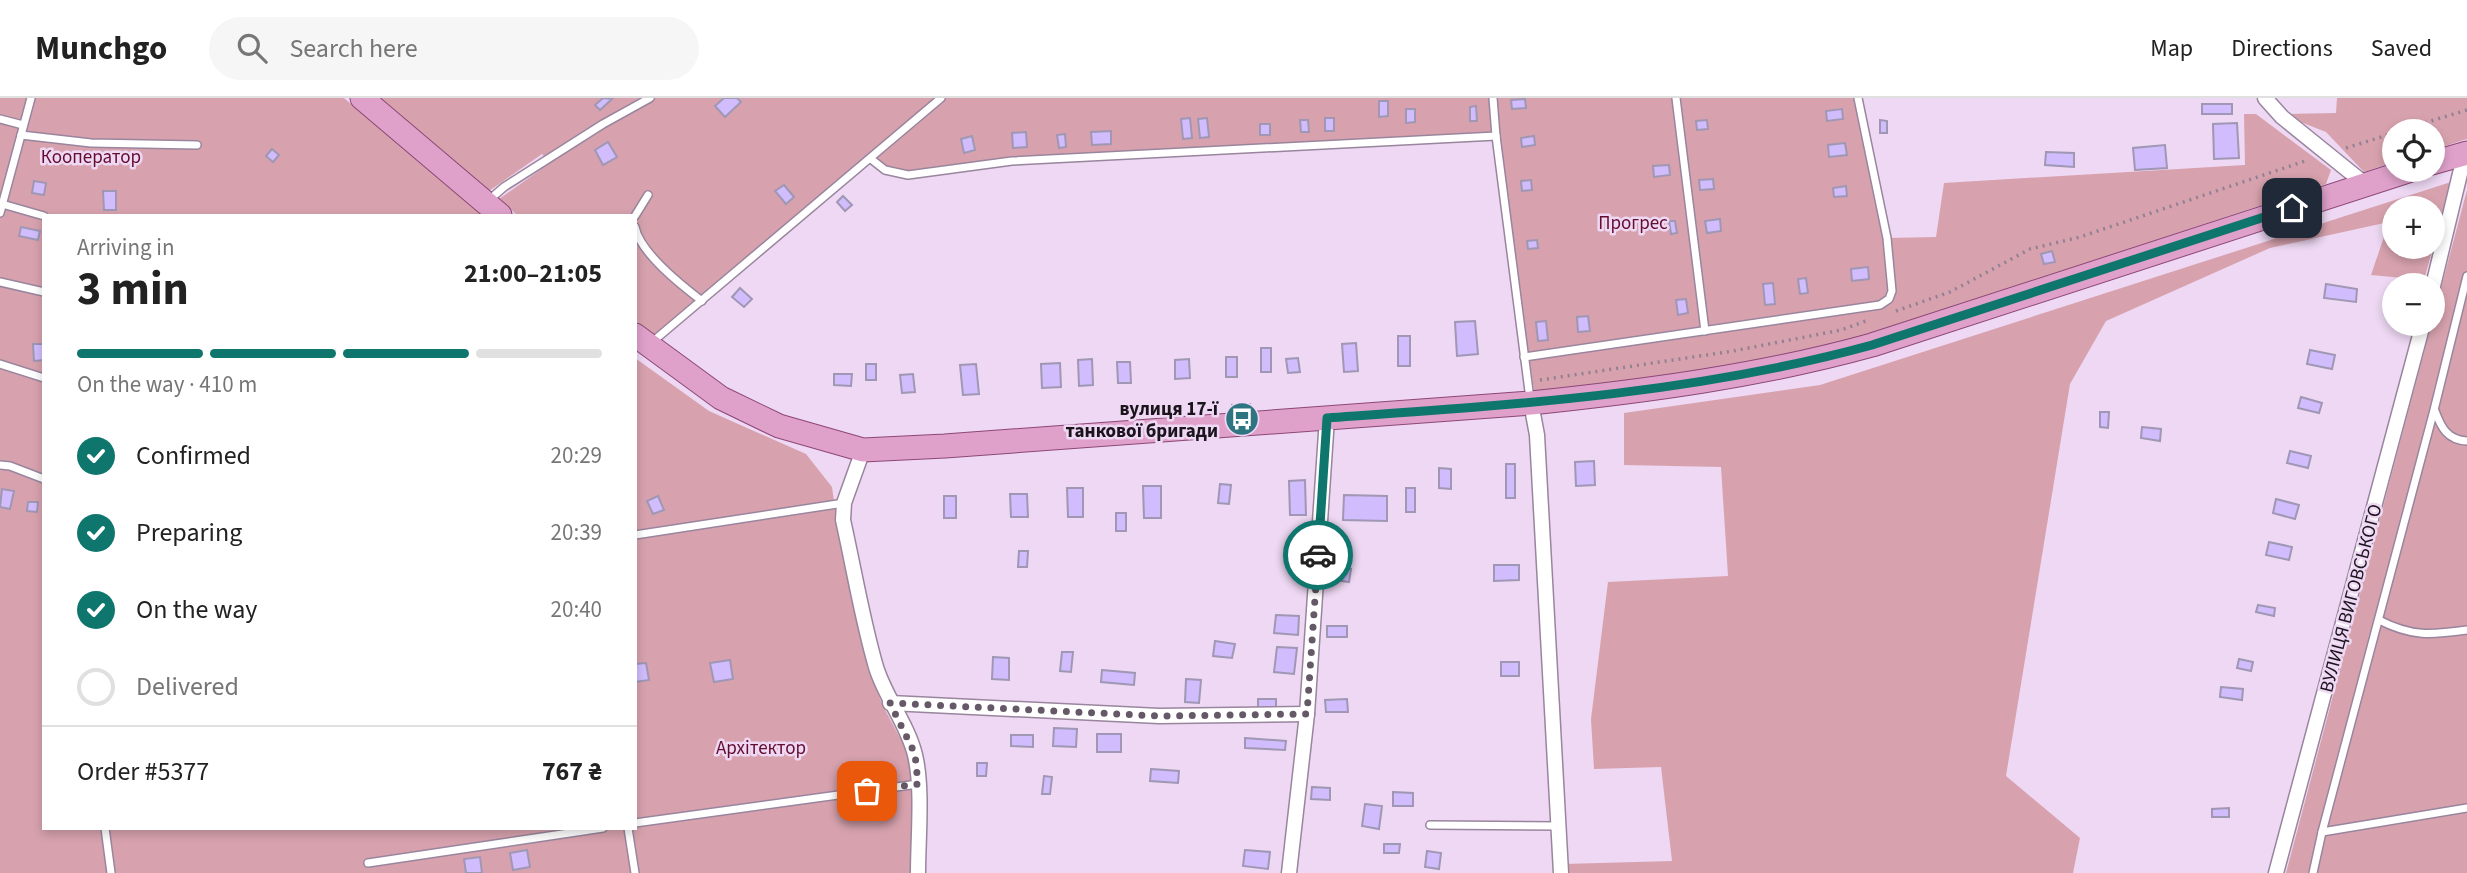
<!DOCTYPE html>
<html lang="en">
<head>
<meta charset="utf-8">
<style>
	:root { --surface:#fff; --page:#f6f6f6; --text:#222; --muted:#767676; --line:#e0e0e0; --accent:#0f766e }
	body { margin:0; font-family:"Source Sans 3",sans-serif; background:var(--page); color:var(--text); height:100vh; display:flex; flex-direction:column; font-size:26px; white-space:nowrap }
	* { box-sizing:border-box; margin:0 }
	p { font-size:23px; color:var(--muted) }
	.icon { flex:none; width:38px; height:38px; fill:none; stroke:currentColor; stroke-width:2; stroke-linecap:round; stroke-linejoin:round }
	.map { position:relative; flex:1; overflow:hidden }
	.details { position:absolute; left:42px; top:116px; width:595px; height:616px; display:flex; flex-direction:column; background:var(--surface); border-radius:0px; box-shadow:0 4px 10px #0003 }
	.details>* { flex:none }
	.controls { position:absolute; left:2382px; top:21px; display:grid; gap:14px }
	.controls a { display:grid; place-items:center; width:63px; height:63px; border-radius:50%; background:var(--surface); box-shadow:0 4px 10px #0003; font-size:35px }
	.pin { position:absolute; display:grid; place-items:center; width:60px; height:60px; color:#fff; margin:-30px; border-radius:14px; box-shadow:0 4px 10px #0006 }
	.courier { position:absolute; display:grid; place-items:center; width:70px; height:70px; margin:-35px; border:5px solid #0f766e; border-radius:50%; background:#fff; color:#222; box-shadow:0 2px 9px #0007 }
	.summary em { font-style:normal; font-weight:700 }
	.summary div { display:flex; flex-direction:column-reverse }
	.summary { display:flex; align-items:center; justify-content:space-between; height:119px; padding:0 35px }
	h1 { font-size:46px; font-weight:700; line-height:52px }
	.bar { display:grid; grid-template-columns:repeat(4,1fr); gap:10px 7px; align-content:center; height:84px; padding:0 35px }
	.bar i { height:9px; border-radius:5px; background:var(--line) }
	.bar .selected { background:var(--accent) }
	.bar p { grid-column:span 4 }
	.line { display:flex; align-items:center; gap:18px; padding:0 35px; border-top:2px solid var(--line) }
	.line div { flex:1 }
	ol { padding:0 35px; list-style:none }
	li { display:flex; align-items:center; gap:21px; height:77px }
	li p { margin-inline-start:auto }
	li .icon { padding:7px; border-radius:50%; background:var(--accent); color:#fff; stroke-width:4 }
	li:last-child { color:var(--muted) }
	li i { width:38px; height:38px; border:4px solid var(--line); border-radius:50% }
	header { display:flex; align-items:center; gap:42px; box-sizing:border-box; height:98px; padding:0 35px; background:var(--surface); border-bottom:2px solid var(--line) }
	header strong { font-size:33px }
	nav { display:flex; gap:38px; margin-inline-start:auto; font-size:24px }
	.search { width:490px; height:63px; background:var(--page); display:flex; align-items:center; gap:18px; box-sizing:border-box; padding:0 24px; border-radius:38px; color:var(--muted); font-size:26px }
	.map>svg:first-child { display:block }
	.green { fill:#d7a2ae; fill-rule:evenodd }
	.building { fill:#d1bdfd; stroke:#9f97b4; stroke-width:2 }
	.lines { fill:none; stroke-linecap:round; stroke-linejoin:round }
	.lane-casing { stroke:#99859d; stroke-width:10 }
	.street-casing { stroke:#99859d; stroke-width:17 }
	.primary-casing { stroke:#8d4777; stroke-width:25 }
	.path { stroke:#908194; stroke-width:3.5; stroke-dasharray:2 5; stroke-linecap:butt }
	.lane { stroke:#fff; stroke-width:7 }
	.street { stroke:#fff; stroke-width:14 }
	.primary { stroke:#dfa1ca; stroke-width:23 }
	.done { stroke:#655968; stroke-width:7; stroke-dasharray:0 12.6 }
	.route { stroke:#0f766e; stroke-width:9 }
	.labels { text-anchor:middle; stroke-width:5; stroke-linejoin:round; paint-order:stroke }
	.park-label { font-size:19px; fill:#640d2f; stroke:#eed8f3 }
	.poi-label { font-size:19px; font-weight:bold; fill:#1b141d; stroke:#eed8f3; text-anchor:end }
	.street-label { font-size:19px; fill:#1b141d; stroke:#eed8f3 }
</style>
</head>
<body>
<header>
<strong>Munchgo</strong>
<div class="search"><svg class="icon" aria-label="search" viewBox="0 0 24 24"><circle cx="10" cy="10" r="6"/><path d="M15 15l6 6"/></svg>Search here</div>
<nav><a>Map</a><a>Directions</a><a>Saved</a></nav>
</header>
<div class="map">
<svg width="2467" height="775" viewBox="0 0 2467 775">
	<rect width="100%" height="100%" fill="#eed8f3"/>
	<g class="green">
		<path d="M0 0H344L482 117H44V730H635V260L709 313 806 356 832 389 837 425 868 572 883 608 908 655 912 681V775H0Z"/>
		<path d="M381 0H1859L1887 140 1936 139 1944 85 2245 67 2244 16H2256L2331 72 2326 86 1871 236 1807 254 1550 298 1534 292 1530 265 1524 259 1496 38 1012 63 908 77 885 72 871 61 657 242 635 222V117H517L499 101 550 65 542 56 489 93Z"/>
		<path d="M2337 0H2467V41L2433 52 2432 33H2394V64L2364 74 2326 34 2280 16 2336 15Z"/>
		<path d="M2451 84 2424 182 2371 177 2389 124 2270 150 2106 223 2070 286 2006 678 2080 740 2073 775H1564V766L1672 763 1661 669 1594 671 1591 621 1608 484 1728 478 1721 369 1624 367V315L1820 287ZM2394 110H2432V149H2394Z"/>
		<path d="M2467 92V775H2286Z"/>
	</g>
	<g class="building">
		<path d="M603 0 612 1 600 12 595 7Z"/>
		<path d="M724 0H737L741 4 725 19 715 8Z"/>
		<path d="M1525 1 1526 10 1512 11 1511 2Z"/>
		<path d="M1379 3H1388V18L1379 19Z"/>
		<rect x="2202" y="6" width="30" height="10"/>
		<path d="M1476 8 1477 23H1470V9Z"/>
		<path d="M1406 11H1415V24L1406 25Z"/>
		<path d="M1842 11 1843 21 1827 23 1826 13Z"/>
		<path d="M1190 20 1192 40 1183 41 1181 21Z"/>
		<path d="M1207 20 1209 39 1200 40 1198 21Z"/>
		<rect x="1325" y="20" width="9" height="13"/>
		<path d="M1300 22H1308L1309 34H1301Z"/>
		<path d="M1707 22 1708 31 1697 32 1696 23Z"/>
		<path d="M1880 22 1887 23V35H1880Z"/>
		<path d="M2237 25 2239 60 2214 61 2213 26Z"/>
		<rect x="1260" y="26" width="10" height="11"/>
		<path d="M1111 33V46L1092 47 1091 34Z"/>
		<path d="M1026 34 1027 49 1013 50 1012 35Z"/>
		<path d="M1065 36 1066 49 1059 50 1057 37Z"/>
		<path d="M972 38 975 52 964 55 961 41Z"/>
		<path d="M1534 38 1535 47 1522 49 1521 40Z"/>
		<path d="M608 44 617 59 603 67 595 52Z"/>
		<path d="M1845 45 1847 57 1829 59 1828 47Z"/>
		<path d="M2165 47 2167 70 2135 72 2133 50Z"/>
		<path d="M272 51 279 57 273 64 266 58Z"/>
		<path d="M2046 54 2074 55V69L2045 67Z"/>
		<path d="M1669 67 1670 77 1654 79 1653 68Z"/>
		<path d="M1713 81 1714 91 1700 92 1699 82Z"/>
		<path d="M1531 82 1532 92 1522 93 1521 83Z"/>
		<path d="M34 83 46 85 44 97 32 95Z"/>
		<path d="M784 87 794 99 786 106 775 93Z"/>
		<path d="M1846 88 1847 98 1834 99 1833 90Z"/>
		<path d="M103 93H116V112H104Z"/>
		<path d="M843 98 852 107 845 113 837 104Z"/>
		<path d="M1720 121 1721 133 1707 135 1705 123Z"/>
		<path d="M1669 123H1675L1677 135 1671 136Z"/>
		<path d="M21 129 40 133 38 142 19 138Z"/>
		<path d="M1537 142 1538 150 1528 151 1527 143Z"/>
		<path d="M2052 153 2055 164 2044 166 2041 156Z"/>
		<path d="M1868 169 1869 181 1852 183 1851 171Z"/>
		<path d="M1806 180 1808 195 1800 196 1798 181Z"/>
		<path d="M1773 185 1775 206 1765 207 1763 186Z"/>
		<path d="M2326 186 2357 191 2356 204 2324 200Z"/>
		<path d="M740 190 752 201 744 209 732 199Z"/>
		<path d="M1686 201 1688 215 1678 217 1676 202Z"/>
		<path d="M1588 218 1590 233 1578 234 1577 219Z"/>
		<path d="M1475 223 1478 256 1457 258 1455 224Z"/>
		<path d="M1546 223 1548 242 1538 243 1536 224Z"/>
		<rect x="1398" y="238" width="12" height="30"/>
		<path d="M1356 245 1358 273 1344 274 1342 246Z"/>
		<path d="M33 246H44V262L34 263Z"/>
		<rect x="1261" y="250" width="10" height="24"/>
		<path d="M2310 252 2335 257 2332 271 2307 266Z"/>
		<rect x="1226" y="259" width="11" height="20"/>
		<path d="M1298 260 1300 274 1288 275 1286 261Z"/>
		<path d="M1092 261 1093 287 1079 288 1078 262Z"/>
		<path d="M1189 261 1190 280 1175 281V262Z"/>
		<path d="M1117 264H1130L1131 285H1118Z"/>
		<path d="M1060 265 1061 289 1042 290 1041 266Z"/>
		<rect x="866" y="266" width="10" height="16"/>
		<path d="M976 266 979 296 963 297 960 267Z"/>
		<path d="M834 276H852L851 288 834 287Z"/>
		<path d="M913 276 915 294 902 295 900 277Z"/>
		<path d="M2301 299 2322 305 2319 315 2298 310Z"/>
		<path d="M1250 306V314L1232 315V307Z"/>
		<path d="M2100 314H2109L2108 330 2100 329Z"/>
		<path d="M2142 329 2161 331 2160 343 2141 340Z"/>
		<path d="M2290 353 2311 358 2308 370 2287 365Z"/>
		<path d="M1594 363 1595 387 1576 388 1575 364Z"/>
		<rect x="1506" y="366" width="9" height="34"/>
		<path d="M1439 370 1451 371V391L1439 390Z"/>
		<path d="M1305 382 1306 417H1290L1289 383Z"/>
		<path d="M1220 386 1231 387 1229 406 1218 405Z"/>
		<path d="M1143 388H1161V420H1144Z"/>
		<path d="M1067 390H1083V419H1068Z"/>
		<rect x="1406" y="390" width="9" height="24"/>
		<path d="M2 391 14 393 10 411 0 409Z"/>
		<path d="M1010 396H1027L1028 419H1011Z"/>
		<path d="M1344 397 1387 398V423L1343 422Z"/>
		<path d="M658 398 664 412 653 416 647 403Z"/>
		<rect x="944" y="398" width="12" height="22"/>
		<path d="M2276 401 2299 407 2295 421 2273 415Z"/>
		<path d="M28 404H38L37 414 27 413Z"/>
		<rect x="1116" y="415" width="10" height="18"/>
		<path d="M2269 444 2292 449 2289 462 2266 457Z"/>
		<path d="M1019 453H1028L1027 469H1018Z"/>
		<path d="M1494 467H1519V482L1494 483Z"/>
		<path d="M1329 469 1351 471 1349 484 1328 481Z"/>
		<path d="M2258 507 2275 510 2274 518 2256 514Z"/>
		<path d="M1276 517 1299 518 1298 537 1274 535Z"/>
		<rect x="1327" y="528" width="20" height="11"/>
		<path d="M1215 543 1235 546 1232 560 1213 558Z"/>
		<path d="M1277 549 1297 550 1294 576 1274 574Z"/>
		<path d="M1062 554H1073L1071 574 1060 573Z"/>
		<path d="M993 559 1009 560V582L992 581Z"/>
		<path d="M2239 561 2253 564 2251 573 2237 570Z"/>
		<path d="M730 562 733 581 714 584 710 565Z"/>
		<rect x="1501" y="564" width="18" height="14"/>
		<path d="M646 565 649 582 635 584V566Z"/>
		<path d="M1102 572 1135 575 1134 587 1101 584Z"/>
		<path d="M1186 581 1201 582 1199 605 1185 604Z"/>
		<path d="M2221 589 2243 591 2242 602 2220 599Z"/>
		<rect x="1258" y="601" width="18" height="10"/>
		<path d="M1347 601 1348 614H1326L1325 602Z"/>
		<path d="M1054 630 1077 631 1076 649 1053 648Z"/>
		<rect x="1097" y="636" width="24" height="18"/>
		<path d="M1011 637H1033V649L1011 648Z"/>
		<path d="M1245 640 1286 643 1285 652 1245 650Z"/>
		<path d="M977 665H987L986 678H977Z"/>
		<path d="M1151 671 1179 673 1178 685 1150 683Z"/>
		<path d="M1044 678 1052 679 1050 696H1042Z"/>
		<path d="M1312 689 1330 690V702L1311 701Z"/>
		<path d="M1393 694 1413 695V708H1393Z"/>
		<path d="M1365 706 1382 708 1379 731 1362 728Z"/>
		<path d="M2229 710V719H2212V711Z"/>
		<path d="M1384 746H1400L1399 755H1384Z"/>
		<path d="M527 752 530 769 513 772 510 755Z"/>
		<path d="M1245 752 1270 754 1268 771 1243 768Z"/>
		<path d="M1427 753 1441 755 1439 771 1425 769Z"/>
		<path d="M480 759 482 775H466L464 761Z"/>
	</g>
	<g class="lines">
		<g class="lane-casing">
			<g id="lane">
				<path d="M1493 0 1496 38 1530 301"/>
				<path d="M1676 0 1705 233"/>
				<path d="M0 21 23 27"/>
				<path d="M21 37 91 45 197 47"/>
				<path d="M871 61 885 72 908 77 1012 63 1496 38"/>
				<path d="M489 102 504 89 603 26 650 0"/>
				<path d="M2 106 44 118"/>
				<path d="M0 115 31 0"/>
				<path d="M635 118 648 97"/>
				<path d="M635 129C640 155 681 187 702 203"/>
				<path d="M0 184 44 194"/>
				<path d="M651 245 941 0"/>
				<path d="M1524 259 1880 207 1889 201 1892 193 1887 140 1858 0"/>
				<path d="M0 266 44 280"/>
				<path d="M2435 313C2441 329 2447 342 2467 343"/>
				<path d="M0 367 10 368 44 381"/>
				<path d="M635 437 844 405"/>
				<path d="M2379 522C2412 539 2431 537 2467 532"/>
				<path d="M635 725 918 686"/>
				<path d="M1430 727 1558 728"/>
				<path d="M105 730 111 775"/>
				<path d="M628 730 635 775"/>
				<path d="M2322 734 2467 710"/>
				<path d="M368 765 603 730"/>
				<path d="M2313 775 2322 734 2434 312 2467 178"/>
			</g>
		</g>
		<g class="street-casing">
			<g id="street">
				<path d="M2265 0 2282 19 2365 86"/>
				<path d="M2432 192 2465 55"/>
				<path d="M1531 305 1537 337 1561 775"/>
				<path d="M863 352 844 405 843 422C854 471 862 521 876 569 885 599 908 627 915 657 923 690 918 740 918 775"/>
				<path d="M890 605 1159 618 1307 616"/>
				<path d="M1289 775 1307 616 1327 320"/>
				<path d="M2276 775 2423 226"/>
			</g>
		</g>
		<g class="primary-casing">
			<g id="primary">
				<path d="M362 0 500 117"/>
				<path d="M2432 65 2467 55"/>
				<path d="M635 237 721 300 779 328 863 352 945 348 1531 305C1646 293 1760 278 1872 247L2411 72"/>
			</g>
		</g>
		<g class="path">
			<path d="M2398 33 2467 12"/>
			<path d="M2346 50 2394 35"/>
			<path d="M1896 213 1950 194 2030 151 2080 139 2308 62"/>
			<path d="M1540 282 1733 253 1841 232 1866 223"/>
		</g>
		<use href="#lane" class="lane"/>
		<use href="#street" class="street"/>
		<use href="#primary" class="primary"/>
	</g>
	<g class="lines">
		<path class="done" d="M867 693 918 686 915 656 890 605 1159 618 1307 616 1318 457"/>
		<path class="route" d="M1318 457 1327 320C1510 307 1694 296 1872 247L2292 110"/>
	</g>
	<defs>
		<g id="bus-disc" transform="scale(1.75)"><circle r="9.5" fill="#2e7481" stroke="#eed8f3"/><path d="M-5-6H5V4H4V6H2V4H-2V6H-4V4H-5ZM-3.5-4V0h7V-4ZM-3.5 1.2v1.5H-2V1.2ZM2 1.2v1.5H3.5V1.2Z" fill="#fff"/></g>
	</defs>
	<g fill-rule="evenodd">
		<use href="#bus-disc" x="1242" y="321"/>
	</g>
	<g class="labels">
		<g class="park-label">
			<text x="91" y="65">Кооператор</text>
			<text x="1633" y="131">Прогрес</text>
			<text x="761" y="656">Архітектор</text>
		</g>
		<g class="poi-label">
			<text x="1218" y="317">вулиця 17-ї<tspan x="1218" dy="22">танкової бригади</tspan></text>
		</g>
		<g class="street-label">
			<text transform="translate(2350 500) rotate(-75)" y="7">ВУЛИЦЯ ВИГОВСЬКОГО</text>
		</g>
	</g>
</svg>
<div class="controls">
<a><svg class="icon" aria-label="locate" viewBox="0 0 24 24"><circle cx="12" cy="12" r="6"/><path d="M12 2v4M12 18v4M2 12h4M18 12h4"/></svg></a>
<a>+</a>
<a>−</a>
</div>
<div class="pin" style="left:867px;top:693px;background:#ea580c"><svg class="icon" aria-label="bag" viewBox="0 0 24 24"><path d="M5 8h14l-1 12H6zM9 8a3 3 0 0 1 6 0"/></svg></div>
<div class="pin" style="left:2292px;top:110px;background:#1f2937"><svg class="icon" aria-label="home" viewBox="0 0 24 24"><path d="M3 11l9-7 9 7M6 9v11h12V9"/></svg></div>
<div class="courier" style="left:1318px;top:457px"><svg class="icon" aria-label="car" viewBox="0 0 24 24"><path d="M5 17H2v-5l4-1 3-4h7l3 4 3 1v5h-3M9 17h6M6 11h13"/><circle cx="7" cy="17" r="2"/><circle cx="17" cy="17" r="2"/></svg></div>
<section class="details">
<div class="summary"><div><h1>3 min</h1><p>Arriving in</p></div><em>21:00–21:05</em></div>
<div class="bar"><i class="selected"></i><i class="selected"></i><i class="selected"></i><i></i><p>On the way · 410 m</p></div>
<ol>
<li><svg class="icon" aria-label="check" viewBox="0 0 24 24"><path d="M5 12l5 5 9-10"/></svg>Confirmed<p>20:29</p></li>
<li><svg class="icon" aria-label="check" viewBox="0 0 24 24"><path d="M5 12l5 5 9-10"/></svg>Preparing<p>20:39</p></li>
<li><svg class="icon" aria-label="check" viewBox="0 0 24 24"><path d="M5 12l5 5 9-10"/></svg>On the way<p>20:40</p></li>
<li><i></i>Delivered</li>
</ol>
<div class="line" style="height:91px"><div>Order #5377</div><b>767 ₴</b></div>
</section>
</div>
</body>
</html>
